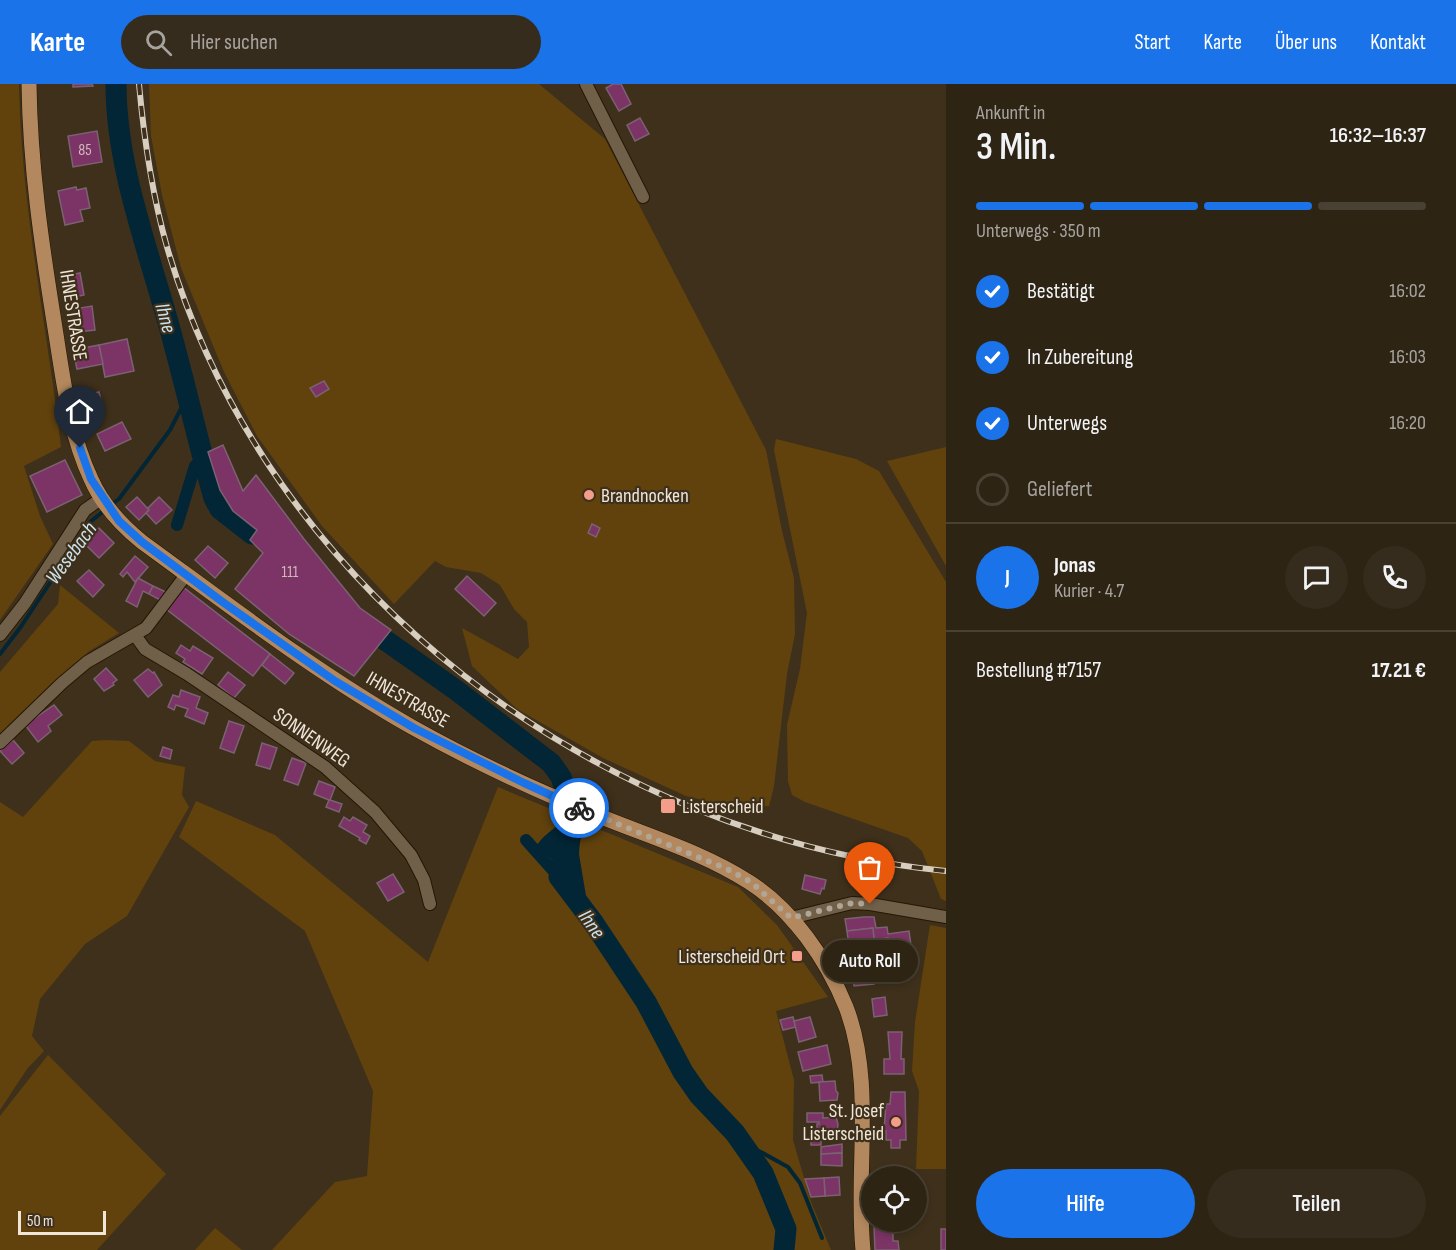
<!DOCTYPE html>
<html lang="de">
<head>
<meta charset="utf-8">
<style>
	:root { --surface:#2e2414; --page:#362c1d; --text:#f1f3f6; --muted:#a7a4a0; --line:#494134; --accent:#1a73e8 }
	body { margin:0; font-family:"Sofia Sans Condensed",sans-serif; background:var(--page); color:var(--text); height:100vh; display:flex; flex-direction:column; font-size:22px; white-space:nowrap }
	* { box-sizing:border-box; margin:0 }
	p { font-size:20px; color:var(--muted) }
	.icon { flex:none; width:33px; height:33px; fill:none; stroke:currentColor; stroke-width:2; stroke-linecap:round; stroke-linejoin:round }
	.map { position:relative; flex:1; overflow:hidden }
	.sheet { display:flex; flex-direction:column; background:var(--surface); width:510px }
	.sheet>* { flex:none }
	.tools { position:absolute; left:861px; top:1082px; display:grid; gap:12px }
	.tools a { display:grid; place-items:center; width:66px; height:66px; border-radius:50%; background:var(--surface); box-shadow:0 3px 9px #0003,0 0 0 2px var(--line); font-size:30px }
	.scale { position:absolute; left:18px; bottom:15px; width:88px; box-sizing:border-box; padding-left:6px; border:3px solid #efe6d9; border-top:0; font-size:16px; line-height:21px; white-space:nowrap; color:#efe6d9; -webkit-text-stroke:4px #3e301b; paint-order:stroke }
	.pin { position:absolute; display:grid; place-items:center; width:51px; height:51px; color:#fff; margin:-62px -26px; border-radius:50% 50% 50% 0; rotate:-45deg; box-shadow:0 0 6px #0007 }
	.pin .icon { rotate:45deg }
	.courier { position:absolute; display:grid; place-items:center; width:60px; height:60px; margin:-30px; border:4px solid #1a73e8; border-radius:50%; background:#fff; color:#222; box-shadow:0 2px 8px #0007 }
	.bubble { position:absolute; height:42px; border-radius:21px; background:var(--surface); box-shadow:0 3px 9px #0003,0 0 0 2px var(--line); font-size:20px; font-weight:600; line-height:42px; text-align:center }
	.headline em { font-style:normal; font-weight:600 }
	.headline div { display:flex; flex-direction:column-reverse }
	.headline { display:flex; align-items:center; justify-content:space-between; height:102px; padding:0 30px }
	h1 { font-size:39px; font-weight:600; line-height:45px }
	.bar { display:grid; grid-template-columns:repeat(4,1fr); gap:9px 6px; align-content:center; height:72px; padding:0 30px }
	.bar i { height:8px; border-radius:4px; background:var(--line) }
	.bar .selected { background:var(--accent) }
	.bar p { grid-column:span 4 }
	.line { display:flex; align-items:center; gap:15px; padding:0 30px; border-top:2px solid var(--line) }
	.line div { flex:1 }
	.round { display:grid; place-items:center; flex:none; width:63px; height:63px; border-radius:32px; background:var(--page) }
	ol { padding:0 30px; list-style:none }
	li { display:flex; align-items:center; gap:18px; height:66px }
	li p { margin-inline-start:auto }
	li .icon { padding:6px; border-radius:50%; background:var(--accent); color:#fff; stroke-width:4 }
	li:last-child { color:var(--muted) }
	li i { width:33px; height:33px; border:3px solid var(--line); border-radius:50% }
	.cta { display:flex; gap:12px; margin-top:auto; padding:12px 30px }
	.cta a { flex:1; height:69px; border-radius:36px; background:var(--accent); color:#fff; font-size:24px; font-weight:600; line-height:69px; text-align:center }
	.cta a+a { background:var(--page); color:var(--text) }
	header { display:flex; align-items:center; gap:36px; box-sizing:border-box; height:84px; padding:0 30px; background:var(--accent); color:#fff }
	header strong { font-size:28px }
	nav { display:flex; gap:33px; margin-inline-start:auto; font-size:21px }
	.search { width:420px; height:54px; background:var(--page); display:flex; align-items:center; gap:15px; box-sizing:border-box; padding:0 21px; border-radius:33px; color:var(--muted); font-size:22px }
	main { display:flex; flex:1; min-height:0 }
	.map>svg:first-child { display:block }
	.green { fill:#61420d }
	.water { fill:#022635 }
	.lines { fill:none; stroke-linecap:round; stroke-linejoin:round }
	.stream { stroke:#022635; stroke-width:4 }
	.canal { stroke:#022635; stroke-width:12 }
	.river { stroke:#022635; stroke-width:21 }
	.building { fill:#7c3366; stroke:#7b6272; stroke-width:1.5 }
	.minor-casing { stroke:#251703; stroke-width:14 }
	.major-casing { stroke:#251703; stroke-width:16 }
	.minor { stroke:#706049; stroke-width:12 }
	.major { stroke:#b4885e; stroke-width:15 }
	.rail-casing { stroke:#d8cec0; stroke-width:6 }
	.rail { stroke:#3e301b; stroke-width:4; stroke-dasharray:11; stroke-linecap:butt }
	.done { stroke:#b1a696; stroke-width:6; stroke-dasharray:0 10.8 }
	.route { stroke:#1a73e8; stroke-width:8 }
	.poi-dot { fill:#f49d8b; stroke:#3e301b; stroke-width:2 }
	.labels { text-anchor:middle; stroke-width:4.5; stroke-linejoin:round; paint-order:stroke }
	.number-label { font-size:16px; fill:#d2b9bc }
	.street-label { font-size:20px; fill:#efe6d9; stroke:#3e301b }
	.poi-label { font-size:20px; fill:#efe6d9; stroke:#3e301b; text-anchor:start }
	.water-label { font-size:21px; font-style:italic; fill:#cce3ef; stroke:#3e301b }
</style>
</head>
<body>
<header>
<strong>Karte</strong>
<div class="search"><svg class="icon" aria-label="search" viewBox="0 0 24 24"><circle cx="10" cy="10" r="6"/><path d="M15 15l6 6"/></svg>Hier suchen</div>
<nav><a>Start</a><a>Karte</a><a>Über uns</a><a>Kontakt</a></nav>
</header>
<main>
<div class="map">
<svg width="946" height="1166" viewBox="0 0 946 1166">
	<rect width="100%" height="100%" fill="#3e301b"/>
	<g class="green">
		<path d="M0 0H19C21 122 47 242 61 363L24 382 40 432 53 460 0 536Z"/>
		<path d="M149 0H539L605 55 766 366 782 447 794 494 795 550 787 590 774 702 769 722 736 724 686 712 603 674 517 625 472 582 462 544 518 575 529 563 527 538 514 525 500 501 481 489 446 483 435 477 394 520 322 442 257 352 224 288 181 184 162 111 151 52Z"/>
		<path d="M776 355 856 375 879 387 946 498V817L941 815 922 767 908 754 805 718 792 711 788 697 787 641 800 585 807 529 774 366Z"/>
		<path d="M946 363V482L887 377Z"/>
		<path d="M60 501 119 549 88 568 0 655V588L58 520Z"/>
		<path d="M107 656 129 657 155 677 185 683 182 711 189 723 127 832 85 860 40 915 32 952 44 967 27 985 0 1026V718L23 733 92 657Z"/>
		<path d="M498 703 738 803 777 841 828 913 776 927 794 996 793 1056 811 1118 831 1166H272L335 1098 367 1092 373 1007 305 847 179 753 196 717 275 751 428 878Z"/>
		<path d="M930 841 946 844V1085H916L919 1007 912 987 915 938Z"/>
		<path d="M48 971 166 1090 97 1166H0V1032Z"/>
		<path d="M215 1144 242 1166H195Z"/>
	</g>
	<path class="water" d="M565 734 581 741 579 770 586 812 579 809 562 786 537 761C546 748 556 745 565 734Z"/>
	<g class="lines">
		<g class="stream">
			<path d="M111 421 119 415 170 346 187 313"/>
			<path d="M0 570 20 544 90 438 105 426"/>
			<path d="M750 1071 759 1067 788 1083 800 1099 822 1154"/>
		</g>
		<g class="canal">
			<path d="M177 441 195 382 203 375"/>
			<path d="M526 756 559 793"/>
		</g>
		<g class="river">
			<path d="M116 0C116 73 141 145 161 214 181 280 195 348 214 414L220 425 252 450"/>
			<path d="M385 556 456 606 551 679 561 693 575 737 559 793 593 838 646 918 683 988 699 1011 735 1049 763 1089 786 1145 784 1166"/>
		</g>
	</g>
	<g class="building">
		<path d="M73 0H92L93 2 73 3Z"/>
		<path d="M613 0H621L631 20 619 27 606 4Z"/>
		<path d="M640 34 649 50 635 57 627 41Z"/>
		<path d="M97 47 102 78 73 83 68 52Z"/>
		<path d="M76 103 77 106 86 104 90 124 80 126 83 137 65 141 58 107Z"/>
		<path d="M80 189 84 211 65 215 60 193Z"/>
		<path d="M92 222 95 246 77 248 74 225Z"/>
		<path d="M127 255 134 287 105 293 99 261Z"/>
		<path d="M99 261 103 280 77 285 73 266Z"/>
		<path d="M324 297 329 305 316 313 310 304Z"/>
		<path d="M99 308 104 329 89 332 83 312Z"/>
		<path d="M122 338 131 355 105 367 97 350Z"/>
		<path d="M223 361 243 407 256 391 304 455 360 524 391 546 354 592 289 550 235 505 263 469 250 456 257 446 233 427 220 406 208 368Z"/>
		<path d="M65 376 82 411 47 428 30 392Z"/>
		<path d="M137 413 149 426 139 436 126 423Z"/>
		<path d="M159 413 172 426 156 440 146 429 149 426 148 424Z"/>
		<path d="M592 440 600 444 596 453 588 449Z"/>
		<path d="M99 444 114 459 99 474 84 459Z"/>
		<path d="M208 462 228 479 215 494 195 476Z"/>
		<path d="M135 472 148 483 135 498 127 488 123 493 120 490Z"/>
		<path d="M89 486 104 501 93 513 77 497Z"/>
		<path d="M467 492 496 519 484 532 455 505Z"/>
		<path d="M138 494 153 502 149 510 143 507 137 523 126 517Z"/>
		<path d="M153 502 168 509 162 517 149 510Z"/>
		<path d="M183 503 270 570 253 592 166 525Z"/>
		<path d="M181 561 190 567 193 562 213 574 202 590 183 578 185 575 176 569Z"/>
		<path d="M270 570 294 589 285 600 262 581Z"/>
		<path d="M106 584 117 596 113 599 114 601 104 607 94 595Z"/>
		<path d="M148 585 153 589 154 588 162 601 148 613 134 596Z"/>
		<path d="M228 588 245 601 234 614 218 601Z"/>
		<path d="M181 606 200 613 196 624 208 629 204 640 185 632 188 625 176 621 174 626 168 623 173 611 179 613Z"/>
		<path d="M54 621 62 631 48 642 51 647 38 658 25 641Z"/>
		<path d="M229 637 244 642 234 669 220 664Z"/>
		<path d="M13 656 24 669 12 680 0 667Z"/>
		<path d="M262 659 277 664 270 685 256 681Z"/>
		<path d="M163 663 172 666 170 675 160 672Z"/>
		<path d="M292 674 306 679 298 701 284 696Z"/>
		<path d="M319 697 335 703 330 716 342 720 339 728 326 723 329 716 314 710Z"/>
		<path d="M344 733 350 737 353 733 367 741 363 748 370 752 366 760 359 756 360 754 339 742Z"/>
		<path d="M393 790 404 808 388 817 377 799Z"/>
		<path d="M805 791 826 796 824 805 822 804 820 810 802 805Z"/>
		<path d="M864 833H874L876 844 887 843 888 850 909 847 914 883 893 886 888 854 874 856 873 844 847 847 845 835Z"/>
		<path d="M873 844 874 856 888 854 890 868 876 870 877 880 872 881 874 900 854 902 847 847Z"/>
		<path d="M885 913 887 931 874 933 872 915Z"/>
		<path d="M793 933 796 943 783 946 780 936Z"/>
		<path d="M810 933 816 953 799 958 794 937Z"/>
		<path d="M888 948H902L901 975H904V990H884V975H890Z"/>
		<path d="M827 961 831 980 803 987 798 968Z"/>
		<path d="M822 991 823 998 811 999 810 992Z"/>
		<path d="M835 997 836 1007 838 1009 837 1016 820 1017 819 998Z"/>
		<path d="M891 1008H905L906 1056H900V1064H891V1056H886V1047H884L886 1020H890Z"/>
		<path d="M807 1029H823V1034L836 1033 838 1040 837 1049 817 1050V1040H819V1038H807Z"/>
		<rect x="811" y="1056" width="10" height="5"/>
		<path d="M842 1060V1069L821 1070V1063Z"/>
		<path d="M842 1069V1082L821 1081V1070Z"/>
		<path d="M839 1093 840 1111 825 1112 824 1094Z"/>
		<path d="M824 1094 825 1112 811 1113 805 1095Z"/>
		<path d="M874 1143H893V1157H898L899 1166H875Z"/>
		<rect x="941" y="1145" width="5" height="21"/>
	</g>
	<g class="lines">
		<g class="minor-casing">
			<g id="minor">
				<path d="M586 0 643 113"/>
				<path d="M0 551 25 519 85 426 102 414"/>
				<path d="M135 551 145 565 187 590 325 683 375 728 411 771 424 796 430 820"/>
				<path d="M0 659 62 599 87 578 146 544 186 491"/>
				<path d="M791 834 852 819 870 820 946 833"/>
			</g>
		</g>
		<g class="major-casing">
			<path id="major" d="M29 0C30 83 42 163 55 244 63 294 69 348 91 395 102 420 121 441 142 458 230 522 317 589 412 643 469 675 531 704 592 729 644 751 701 767 749 798 793 826 827 876 846 923 875 998 855 1088 863 1166"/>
		</g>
		<use href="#minor" class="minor"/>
		<use href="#major" class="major"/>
		<g class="rail-casing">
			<path id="rail" d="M139 0C144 55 152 110 167 163 267 506 596 752 946 787"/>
		</g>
		<use href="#rail" class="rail"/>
	</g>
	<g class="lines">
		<path class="done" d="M579 724 727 785 751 798 791 834 852 819 870 820"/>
		<path class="route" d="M80 364 91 395 119 437 142 458 224 519 335 597 414 644 524 699 579 724"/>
	</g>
	<g class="poi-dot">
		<circle cx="589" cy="411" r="6"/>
		<rect x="660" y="714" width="16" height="16" rx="3"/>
		<rect x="791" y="866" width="12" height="12" rx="3"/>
		<circle cx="896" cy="1038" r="6"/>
	</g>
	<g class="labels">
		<g class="number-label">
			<text x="85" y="71">85</text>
			<text x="290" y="493">111</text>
		</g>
		<g class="street-label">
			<text transform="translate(74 231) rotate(81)" y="7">IHNESTRASSE</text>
			<text transform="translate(408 615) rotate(30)" y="7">IHNESTRASSE</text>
			<text transform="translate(312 653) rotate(35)" y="7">SONNENWEG</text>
		</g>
		<g class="poi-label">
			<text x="601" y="418">Brandnocken</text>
			<text x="682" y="729">Listerscheid</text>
			<text x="785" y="879" text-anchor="end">Listerscheid Ort</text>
			<text x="884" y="1033" text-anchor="end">St. Josef<tspan x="884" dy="23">Listerscheid</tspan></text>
		</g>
		<g class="water-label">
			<text transform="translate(166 234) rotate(75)" y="7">Ihne</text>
			<text transform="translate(71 469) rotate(-54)" y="7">Wesebach</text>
			<text transform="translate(592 840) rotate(55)" y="7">Ihne</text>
		</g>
	</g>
</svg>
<div class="tools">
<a><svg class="icon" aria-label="locate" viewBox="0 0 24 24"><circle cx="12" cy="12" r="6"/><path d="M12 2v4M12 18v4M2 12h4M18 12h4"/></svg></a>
</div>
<div class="scale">50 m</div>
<div class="pin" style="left:870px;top:820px;background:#ea580c"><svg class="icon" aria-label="bag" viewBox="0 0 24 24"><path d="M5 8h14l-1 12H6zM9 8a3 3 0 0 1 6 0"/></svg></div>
<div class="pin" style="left:80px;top:364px;background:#1f2937"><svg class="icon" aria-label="home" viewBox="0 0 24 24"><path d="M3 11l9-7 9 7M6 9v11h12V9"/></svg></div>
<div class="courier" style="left:579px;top:724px"><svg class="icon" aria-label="bike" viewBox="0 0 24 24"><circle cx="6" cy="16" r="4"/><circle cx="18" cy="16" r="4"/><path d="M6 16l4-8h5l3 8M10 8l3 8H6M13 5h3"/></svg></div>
<div class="bubble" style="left:822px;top:856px;width:96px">Auto Roll</div>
</div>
<section class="sheet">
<div class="headline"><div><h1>3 Min.</h1><p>Ankunft in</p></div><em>16:32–16:37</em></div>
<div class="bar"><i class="selected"></i><i class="selected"></i><i class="selected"></i><i></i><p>Unterwegs · 350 m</p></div>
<ol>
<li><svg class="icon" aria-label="check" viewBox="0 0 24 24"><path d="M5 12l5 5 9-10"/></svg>Bestätigt<p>16:02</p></li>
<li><svg class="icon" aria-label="check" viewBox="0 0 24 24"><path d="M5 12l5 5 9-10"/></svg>In Zubereitung<p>16:03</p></li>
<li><svg class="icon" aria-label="check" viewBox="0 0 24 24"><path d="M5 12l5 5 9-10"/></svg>Unterwegs<p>16:20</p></li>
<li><i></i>Geliefert</li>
</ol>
<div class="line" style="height:108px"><b class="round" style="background:var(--accent);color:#fff">J</b><div><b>Jonas</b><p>Kurier · 4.7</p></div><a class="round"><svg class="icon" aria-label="chat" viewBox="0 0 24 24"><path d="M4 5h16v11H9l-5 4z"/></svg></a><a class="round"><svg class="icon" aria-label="phone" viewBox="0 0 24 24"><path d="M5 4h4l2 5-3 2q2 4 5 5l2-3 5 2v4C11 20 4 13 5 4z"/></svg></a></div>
<div class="line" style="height:78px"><div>Bestellung #7157</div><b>17.21 €</b></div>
<div class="cta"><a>Hilfe</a><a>Teilen</a></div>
</section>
</main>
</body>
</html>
